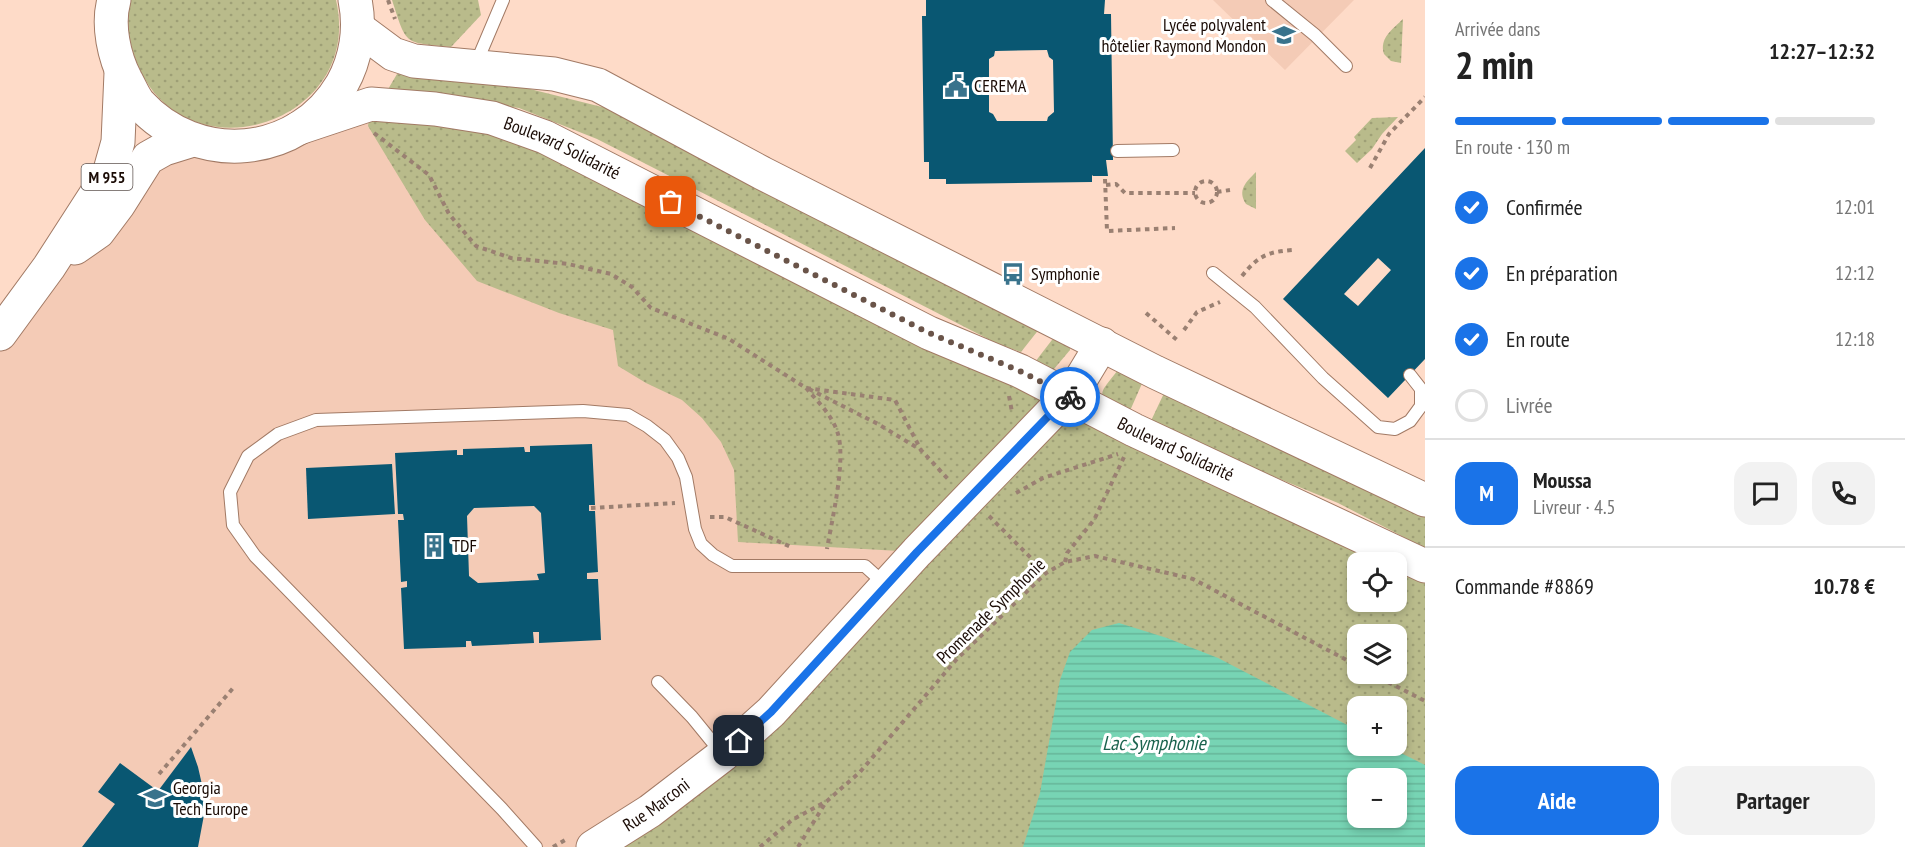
<!DOCTYPE html>
<html lang="fr">
<head>
<meta charset="utf-8">
<style>
	:root { --surface:#fff; --page:#f2f2f2; --text:#222; --muted:#767676; --line:#e0e0e0; --accent:#1a73e8 }
	body { margin:0; font-family:"PT Sans Narrow",sans-serif; background:var(--page); color:var(--text); height:100vh; display:flex; flex-direction:column; font-size:22px; white-space:nowrap }
	* { box-sizing:border-box; margin:0 }
	p { font-size:20px; color:var(--muted) }
	.icon { flex:none; width:33px; height:33px; fill:none; stroke:currentColor; stroke-width:2; stroke-linecap:round; stroke-linejoin:round }
	.map { position:relative; flex:1; overflow:hidden }
	.side { display:flex; flex-direction:column; background:var(--surface); width:480px }
	.side>* { flex:none }
	.buttons { position:absolute; left:1347px; top:552px; display:grid; gap:12px }
	.buttons a { display:grid; place-items:center; width:60px; height:60px; border-radius:12px; background:var(--surface); box-shadow:0 3px 9px #0003; font-size:30px }
	.pin { position:absolute; display:grid; place-items:center; width:51px; height:51px; color:#fff; margin:-26px; border-radius:12px; box-shadow:0 3px 9px #0006 }
	.courier { position:absolute; display:grid; place-items:center; width:60px; height:60px; margin:-30px; border:4px solid #1a73e8; border-radius:50%; background:#fff; color:#222; box-shadow:0 2px 8px #0007 }
	.summary em { font-style:normal; font-weight:600 }
	.summary div { display:flex; flex-direction:column-reverse }
	.summary { display:flex; align-items:center; justify-content:space-between; height:102px; padding:0 30px }
	h1 { font-size:39px; font-weight:600; line-height:45px }
	.bar { display:grid; grid-template-columns:repeat(4,1fr); gap:9px 6px; align-content:center; height:72px; padding:0 30px }
	.bar i { height:8px; border-radius:4px; background:var(--line) }
	.bar .active { background:var(--accent) }
	.bar p { grid-column:span 4 }
	.line { display:flex; align-items:center; gap:15px; padding:0 30px; border-top:2px solid var(--line) }
	.line div { flex:1 }
	.round { display:grid; place-items:center; flex:none; width:63px; height:63px; border-radius:18px; background:var(--page) }
	ol { padding:0 30px; list-style:none }
	li { display:flex; align-items:center; gap:18px; height:66px }
	li p { margin-inline-start:auto }
	li .icon { padding:6px; border-radius:50%; background:var(--accent); color:#fff; stroke-width:4 }
	li:last-child { color:var(--muted) }
	li i { width:33px; height:33px; border:3px solid var(--line); border-radius:50% }
	.primary-button { display:flex; gap:12px; margin-top:auto; padding:12px 30px }
	.primary-button a { flex:1; height:69px; border-radius:18px; background:var(--accent); color:#fff; font-size:24px; font-weight:600; line-height:69px; text-align:center }
	.primary-button a+a { background:var(--page); color:var(--text) }
	main { display:flex; flex:1; min-height:0 }
	.map>svg:first-child { display:block }
	.built { fill:#f4cbb6; fill-rule:evenodd }
	.grass { fill:url(#grass-dots); fill-rule:evenodd }
	.water { fill:url(#water-rules); fill-rule:evenodd }
	.building { fill:#095772; fill-rule:evenodd }
	.lines { fill:none; stroke-linecap:round; stroke-linejoin:round }
	.lane-casing { stroke:#a27a65; stroke-width:14 }
	.secondary-casing { stroke:#a27a65; stroke-width:35 }
	.primary-casing { stroke:#a27a65; stroke-width:35 }
	.path { stroke:#9a8072; stroke-width:4; stroke-dasharray:4.5 4.5; stroke-linecap:butt }
	.lane { stroke:#fff; stroke-width:12 }
	.secondary { stroke:#fff; stroke-width:33 }
	.primary { stroke:#fff; stroke-width:33 }
	.done { stroke:#6a5449; stroke-width:6; stroke-dasharray:0 10.8 }
	.route { stroke:#1a73e8; stroke-width:8 }
	.labels { text-anchor:middle; stroke-width:6; stroke-linejoin:round; paint-order:stroke }
	.shield { fill:#fff; stroke:#5f5450; stroke-width:1.5 }
	.shield-label { font-size:16px; font-weight:bold; fill:#1a0b05 }
	.poi-label { font-size:18px; fill:#1a0b05; stroke:#fff; text-anchor:start }
	.street-label { font-size:18px; fill:#1a0b05; stroke:#fff }
	.water-label { font-size:20px; font-style:italic; fill:#1c644f; stroke:#fff }
</style>
</head>
<body>
<main>
<div class="map">
<svg width="1425" height="847" viewBox="0 0 1425 847">
	<defs>
		<pattern id="grass-dots" width="8" height="8" patternUnits="userSpaceOnUse" patternTransform="scale(1.5)"><rect width="8" height="8" fill="#b9bb8b"/><path d="M2 2h.1M6 6h.1" fill="none" stroke="#9e9f76" stroke-width="1.8" stroke-linecap="round"/></pattern>
		<pattern id="water-rules" width="6" height="5" patternUnits="userSpaceOnUse" patternTransform="scale(1.5)"><rect width="6" height="5" fill="#77d4b4"/><path d="M0 2.5h6" fill="none" stroke="#66b599"/></pattern>
	</defs>
	<rect width="100%" height="100%" fill="#fedbc8"/>
	<g class="built">
		<path d="M1213 0H1354L1285 70Z"/>
		<path d="M444 114 1425 569V847H0V335L148 158 192 156 263 160 336 125ZM1358 562H1396V602H1358ZM1358 634H1396V674H1358ZM1358 706H1396V746H1358ZM1358 778H1396V818H1358Z"/>
	</g>
	<g class="grass">
		<path d="M131 0H336C365 124 184 181 137 63 129 43 125 21 131 0Z"/>
		<path d="M392 0H478L481 15 451 47C403 42 407 46 392 0Z"/>
		<path d="M1403 19 1401 63 1391 61 1384 54C1379 38 1393 29 1403 19Z"/>
		<path d="M397 74 506 83 606 108 1040 328 1021 352 998 344 597 139 519 108 387 91Z"/>
		<path d="M371 104 492 118 1425 566V847H593L650 811 917 552 738 542 734 470 721 442 702 418 682 400 646 383 618 366 613 330 559 313 477 281 425 220 368 126ZM1358 562H1396V602H1358ZM1358 634H1396V674H1358ZM1358 706H1396V746H1358ZM1358 778H1396V818H1358Z"/>
		<path d="M1398 117 1382 134 1372 149 1357 163 1345 151 1356 140 1354 137 1372 118Z"/>
		<path d="M1256 172V209L1246 204C1237 190 1246 182 1256 172Z"/>
		<path d="M1055 336 1070 346V350L1054 369H1051L1035 362Z"/>
		<path d="M1121 366 1144 379 1129 413C1091 393 1099 396 1121 366Z"/>
		<path d="M1166 389 1425 516V548L1338 503 1149 425Z"/>
	</g>
	<path class="water" d="M1119 623 1167 638 1218 658 1357 730 1358 746H1387L1425 765V847H1023L1040 793 1060 680 1070 652 1092 630ZM1358 778H1396V818H1358Z"/>
	<g class="building">
		<path d="M926 0H1105L1104 14H1111L1113 160H1106L1108 176H1093L1092 175V182L946 184V179H929V162H924L922 16H926ZM1047 50 1049 57 1053 60 1054 112 1048 117 1047 121H997L993 114 989 112V59L994 56 995 51Z"/>
		<path d="M1425 148V359L1388 398 1283 299ZM1378 258 1391 270 1358 306 1344 294Z"/>
		<path d="M592 444 595 505H589V511H595L598 572 587 573V579H598L601 640 539 643V632H533L534 643 472 646 471 641H466V647L404 649 401 588 407 587V581L401 582 398 520H404L403 514H398L395 453 457 450V455H463V449L524 447 525 452H530V446ZM534 506 541 513 545 573 537 574 539 580 478 583 469 576 467 516 474 508Z"/>
		<path d="M392 464 395 514 308 519 306 468Z"/>
		<path d="M191 747 198 767 203 789 204 815 198 847H82L115 804 98 792 120 763 158 791Z"/>
	</g>
	<g class="lines">
		<g class="lane-casing">
			<g id="lane">
				<path d="M1272 0 1315 35 1346 66"/>
				<path d="M475 66 503 0"/>
				<path d="M1117 151 1173 150"/>
				<path d="M1213 273 1255 307 1323 378 1378 427 1395 429 1410 421 1421 406V389L1410 375"/>
				<path d="M658 682 692 717 723 755"/>
				<path d="M536 847 502 809 255 556 233 525 230 492 248 456 278 434 316 420 583 411 628 415 647 426 665 440 678 458 686 477 695 529 701 544 713 555 732 566H865L886 585"/>
			</g>
		</g>
		<g class="secondary-casing">
			<g id="secondary">
				<path d="M358 28 393 54 414 61 554 74 598 85 762 173 1155 372 1425 500"/>
				<path id="s1" d="M299 128 371 104 435 109 492 118 545 137 929 333 1020 371 1134 430 1425 566"/>
				<path id="s2" d="M593 847 650 811 723 755 771 712 917 552 1058 406 1070 397 1102 344"/>
			</g>
		</g>
		<g class="primary-casing">
			<g id="primary">
				<path d="M114 0C107 25 114 57 126 80 130 87 134 97 139 103 197 167 298 159 342 84 356 59 361 29 355 0"/>
				<path d="M75 248 98 232 119 204 148 158 164 149 193 140"/>
				<path d="M0 334 49 267 109 174 118 142 121 73"/>
			</g>
		</g>
		<g class="path">
			<path d="M388 0 395 19"/>
			<path d="M374 133 429 175 449 214 476 246 511 258 568 264 611 274 632 287 651 308 729 339 806 388 895 400 921 450 948 479"/>
			<path d="M1370 168 1389 134 1425 97"/>
			<path d="M1105 179 1107 231 1175 228"/>
			<circle cx="1206" cy="192" r="11"/>
			<path d="M1106 185 1116 184 1125 193H1195"/>
			<path d="M1217 192 1230 190"/>
			<path d="M1242 276C1258 256 1267 252 1292 250"/>
			<path d="M1146 313 1177 340"/>
			<path d="M1184 330 1197 312 1220 302"/>
			<path d="M806 388C818 402 833 416 838 434 846 462 832 519 827 549"/>
			<path d="M809 389 878 424 921 450"/>
			<path d="M1009 396 1012 412"/>
			<path d="M1016 493 1043 478 1118 454"/>
			<path d="M591 508 675 503"/>
			<path d="M989 516 1046 573"/>
			<path d="M710 517H725L791 547"/>
			<path d="M1065 562 1067 553 1094 520 1125 455"/>
			<path d="M1372 674 1425 701"/>
			<path d="M159 774 234 687"/>
			<path d="M553 847 567 839"/>
			<path d="M760 847 792 820 827 801 860 772 956 660 1046 573 1065 562 1095 556 1193 579 1358 666"/>
			<path d="M798 847 826 802"/>
		</g>
		<use href="#lane" class="lane"/>
		<use href="#secondary" class="secondary"/>
		<use href="#primary" class="primary"/>
	</g>
	<g class="lines">
		<path class="done" d="M671 202 929 333 1020 371 1070 397"/>
		<path class="route" d="M739 741 771 712 917 552 1058 406 1070 397"/>
	</g>
	<defs>
		<g id="school-bare" transform="scale(1.8)"><path d="M0-5L7-2L0 1L-7-2ZM-4 1L0 2.5L4 1V4Q0 6-4 4Z" fill="#39738c" stroke="#fff" stroke-width="2.5" paint-order="stroke"/></g>
		<g id="civic-bare" transform="scale(1.8)"><path d="M-.6-6.5H3V-4.5H.6V-3L4-1V1h2V6H-6V1h2V-1L-.6-3ZM-1.2 2.5V6h2.4V2.5Z" fill="#39738c" stroke="#fff" stroke-width="2.5" paint-order="stroke"/></g>
		<g id="bus-bare" transform="scale(1.8)"><path d="M-5-6H5V4H4V6H2V4H-2V6H-4V4H-5ZM-3.5-4V0h7V-4ZM-3.5 1.2v1.5H-2V1.2ZM2 1.2v1.5H3.5V1.2Z" fill="#39738c" stroke="#fff" stroke-width="2.5" paint-order="stroke"/></g>
		<g id="building-bare" transform="scale(1.8)"><path d="M-4-6H4V6H1V3H-1V6H-4ZM-2.5-4.3h1.7v1.8h-1.7ZM.8-4.3h1.7v1.8H.8ZM-2.5-1h1.7V.8h-1.7ZM.8-1h1.7V.8H.8Z" fill="#39738c" stroke="#fff" stroke-width="2.5" paint-order="stroke"/></g>
		<g id="university-bare" transform="scale(1.8)"><path d="M0-5L7-2L0 1L-7-2ZM-4 1L0 2.5L4 1V4Q0 6-4 4Z" fill="#39738c" stroke="#fff" stroke-width="2.5" paint-order="stroke"/></g>
	</defs>
	<g fill-rule="evenodd">
		<use href="#school-bare" x="1284" y="35"/>
		<use href="#civic-bare" x="956" y="86"/>
		<use href="#bus-bare" x="1013" y="274"/>
		<use href="#building-bare" x="434" y="546"/>
		<use href="#university-bare" x="155" y="798"/>
	</g>
	<g class="labels">
		<rect class="shield" x="81.5" y="164" width="51" height="26" rx="4.5"/>
		<g class="shield-label">
			<text x="107" y="183">M 955</text>
		</g>
		<g class="poi-label">
			<text x="1266" y="31" text-anchor="end">Lycée polyvalent<tspan x="1266" dy="21">hôtelier Raymond Mondon</tspan></text>
			<text x="974" y="92">CEREMA</text>
			<text x="1031" y="280">Symphonie</text>
			<text x="452" y="552">TDF</text>
			<text x="173" y="794">Georgia<tspan x="173" dy="21">Tech Europe</tspan></text>
		</g>
		<g class="street-label">
			<text dy="6" stroke="none"><textPath href="#s1" startOffset="274">Boulevard Solidarité</textPath></text>
			<text dy="6" stroke="none"><textPath href="#s1" startOffset="958">Boulevard Solidarité</textPath></text>
			<text transform="translate(991 611) rotate(-44)" y="6">Promenade Symphonie</text>
			<text dy="6" stroke="none"><textPath href="#s2" startOffset="76">Rue Marconi</textPath></text>
		</g>
		<g class="water-label">
			<text x="1154" y="750">Lac Symphonie</text>
		</g>
	</g>
</svg>
<div class="buttons">
<a><svg class="icon" aria-label="locate" viewBox="0 0 24 24"><circle cx="12" cy="12" r="6"/><path d="M12 2v4M12 18v4M2 12h4M18 12h4"/></svg></a>
<a><svg class="icon" aria-label="layers" viewBox="0 0 24 24"><path d="M12 4l9 5-9 5-9-5zM3 14l9 5 9-5"/></svg></a>
<a>+</a>
<a>−</a>
</div>
<div class="pin" style="left:671px;top:202px;background:#ea580c"><svg class="icon" aria-label="bag" viewBox="0 0 24 24"><path d="M5 8h14l-1 12H6zM9 8a3 3 0 0 1 6 0"/></svg></div>
<div class="pin" style="left:739px;top:741px;background:#1f2937"><svg class="icon" aria-label="home" viewBox="0 0 24 24"><path d="M3 11l9-7 9 7M6 9v11h12V9"/></svg></div>
<div class="courier" style="left:1070px;top:397px"><svg class="icon" aria-label="bike" viewBox="0 0 24 24"><circle cx="6" cy="16" r="4"/><circle cx="18" cy="16" r="4"/><path d="M6 16l4-8h5l3 8M10 8l3 8H6M13 5h3"/></svg></div>
</div>
<section class="side">
<div class="summary"><div><h1>2 min</h1><p>Arrivée dans</p></div><em>12:27–12:32</em></div>
<div class="bar"><i class="active"></i><i class="active"></i><i class="active"></i><i></i><p>En route · 130 m</p></div>
<ol>
<li><svg class="icon" aria-label="check" viewBox="0 0 24 24"><path d="M5 12l5 5 9-10"/></svg>Confirmée<p>12:01</p></li>
<li><svg class="icon" aria-label="check" viewBox="0 0 24 24"><path d="M5 12l5 5 9-10"/></svg>En préparation<p>12:12</p></li>
<li><svg class="icon" aria-label="check" viewBox="0 0 24 24"><path d="M5 12l5 5 9-10"/></svg>En route<p>12:18</p></li>
<li><i></i>Livrée</li>
</ol>
<div class="line" style="height:108px"><b class="round" style="background:var(--accent);color:#fff">M</b><div><b>Moussa</b><p>Livreur · 4.5</p></div><a class="round"><svg class="icon" aria-label="chat" viewBox="0 0 24 24"><path d="M4 5h16v11H9l-5 4z"/></svg></a><a class="round"><svg class="icon" aria-label="phone" viewBox="0 0 24 24"><path d="M5 4h4l2 5-3 2q2 4 5 5l2-3 5 2v4C11 20 4 13 5 4z"/></svg></a></div>
<div class="line" style="height:78px"><div>Commande #8869</div><b>10.78 €</b></div>
<div class="primary-button"><a>Aide</a><a>Partager</a></div>
</section>
</main>
</body>
</html>
